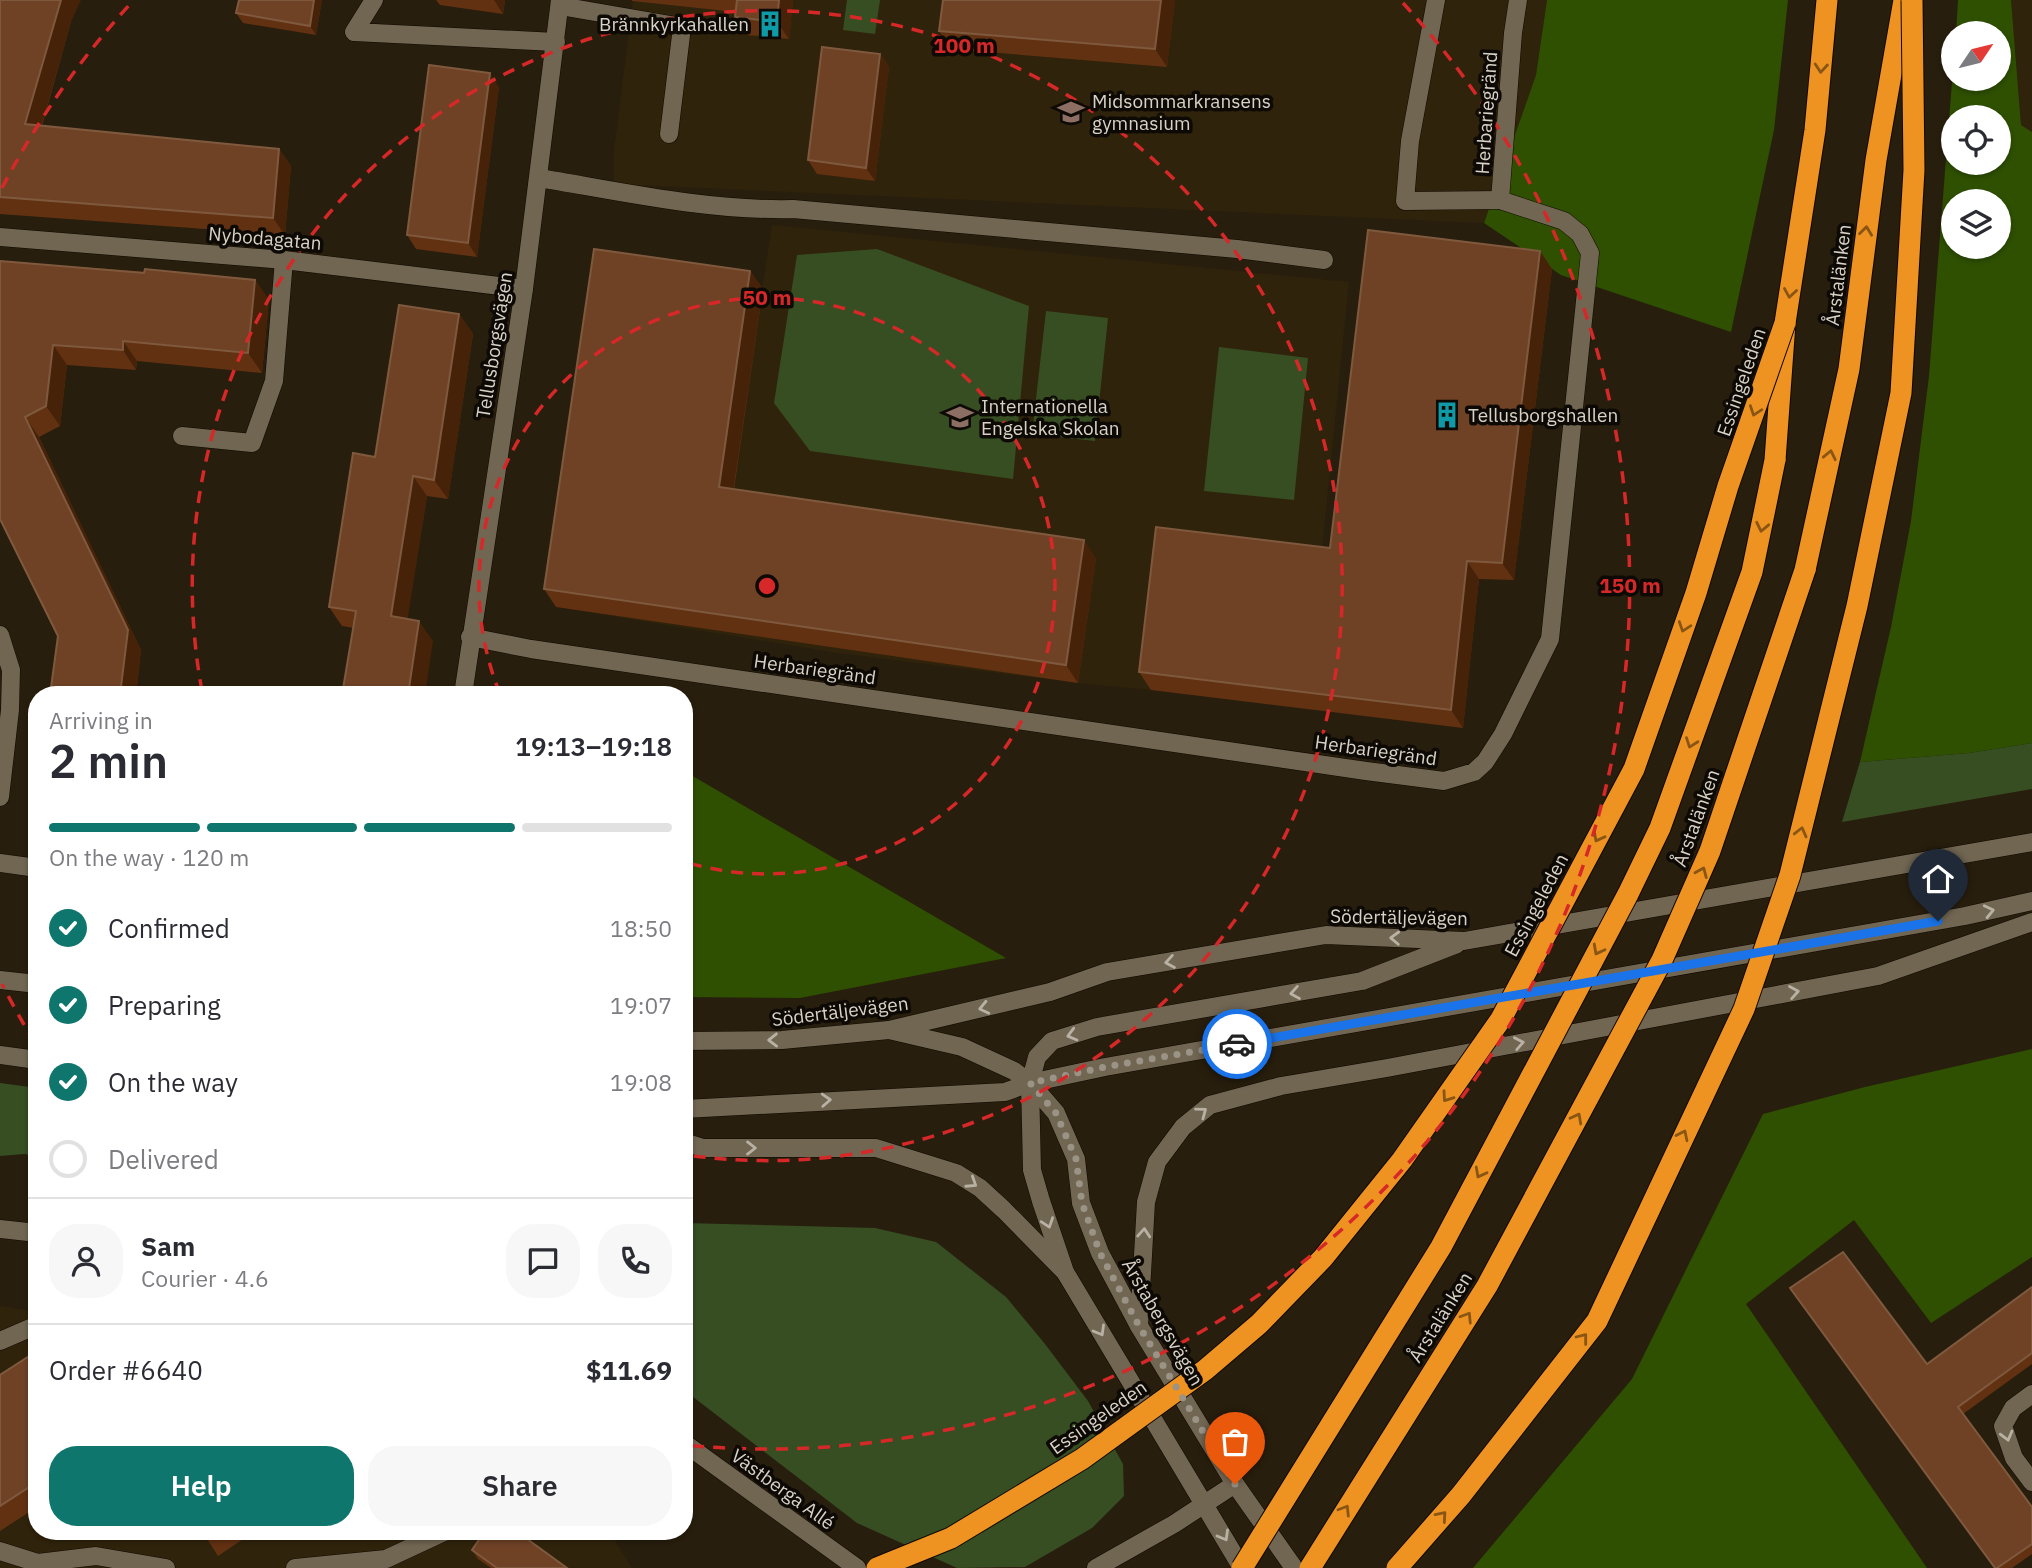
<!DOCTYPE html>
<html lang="en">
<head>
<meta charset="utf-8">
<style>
	:root { --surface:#fff; --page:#f7f7f7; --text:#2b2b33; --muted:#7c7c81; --line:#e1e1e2; --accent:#0f766e }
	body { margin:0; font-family:"IBM Plex Sans",sans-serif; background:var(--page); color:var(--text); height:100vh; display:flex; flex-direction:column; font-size:26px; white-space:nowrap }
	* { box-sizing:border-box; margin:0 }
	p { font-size:23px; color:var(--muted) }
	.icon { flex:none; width:38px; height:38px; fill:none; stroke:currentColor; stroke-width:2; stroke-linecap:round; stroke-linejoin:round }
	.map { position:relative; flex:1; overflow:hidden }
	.sheet { position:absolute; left:28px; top:686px; width:665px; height:854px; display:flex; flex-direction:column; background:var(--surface); border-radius:28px; box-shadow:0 2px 5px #0004 }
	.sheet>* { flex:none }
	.needle { width:46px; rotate:55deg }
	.buttons { position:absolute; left:1941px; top:21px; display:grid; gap:14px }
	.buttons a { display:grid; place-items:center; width:70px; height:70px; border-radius:50%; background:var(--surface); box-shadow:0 2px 5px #0004; font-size:35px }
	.pin { position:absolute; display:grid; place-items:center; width:60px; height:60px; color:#fff; margin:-72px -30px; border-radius:50% 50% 50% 0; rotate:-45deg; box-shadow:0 0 7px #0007 }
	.pin .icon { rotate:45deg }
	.courier { position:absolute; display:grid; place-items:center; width:70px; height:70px; margin:-35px; border:5px solid #1a73e8; border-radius:50%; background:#fff; color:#222; box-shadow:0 2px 9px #0007 }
	.head em { font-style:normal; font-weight:600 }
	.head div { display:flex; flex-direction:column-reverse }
	.head { display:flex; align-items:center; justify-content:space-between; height:119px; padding:0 21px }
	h1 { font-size:46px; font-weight:600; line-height:52px }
	.bar { display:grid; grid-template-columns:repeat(4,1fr); gap:10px 7px; align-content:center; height:84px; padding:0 21px }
	.bar i { height:9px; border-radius:5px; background:var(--line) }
	.bar .active { background:var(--accent) }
	.bar p { grid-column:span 4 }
	.line { display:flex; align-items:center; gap:18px; padding:0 21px; border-top:2px solid var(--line) }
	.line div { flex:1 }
	.round { display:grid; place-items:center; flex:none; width:74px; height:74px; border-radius:28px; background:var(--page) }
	ol { padding:0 21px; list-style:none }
	li { display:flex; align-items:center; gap:21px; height:77px }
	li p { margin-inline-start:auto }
	li .icon { padding:7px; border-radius:50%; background:var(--accent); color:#fff; stroke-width:4 }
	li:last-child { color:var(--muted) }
	li i { width:38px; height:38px; border:4px solid var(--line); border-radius:50% }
	.action { display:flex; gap:14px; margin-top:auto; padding:14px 21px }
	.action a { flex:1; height:80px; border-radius:28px; background:var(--accent); color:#fff; font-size:28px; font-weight:600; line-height:80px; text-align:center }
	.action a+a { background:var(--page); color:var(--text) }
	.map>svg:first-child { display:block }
	.built { fill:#30230b }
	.green { fill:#364e22 }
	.forest { fill:#2e5000; fill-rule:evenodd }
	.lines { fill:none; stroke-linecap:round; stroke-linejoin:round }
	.service-casing { stroke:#100800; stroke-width:19 }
	.minor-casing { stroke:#100800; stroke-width:19 }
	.tertiary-casing { stroke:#100800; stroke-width:19 }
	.secondary-casing { stroke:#100800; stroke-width:19 }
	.motorway-casing { stroke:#100800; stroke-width:23 }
	.service { stroke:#716652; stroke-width:18 }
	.minor { stroke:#716652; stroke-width:18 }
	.tertiary { stroke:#716652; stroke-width:18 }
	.secondary { stroke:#716652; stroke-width:18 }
	.motorway { stroke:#ee9321; stroke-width:21 }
	.motorway-bridge-casing { stroke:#100800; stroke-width:23; stroke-linecap:butt }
	.motorway-bridge { stroke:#ee9321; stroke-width:21 }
	.wall { fill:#623112 }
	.shaded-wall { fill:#452208 }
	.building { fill:#6f4225; stroke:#7f593e; stroke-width:2 }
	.oneway { stroke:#895514 }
	.oneway2 { stroke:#b9b2a4 }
	.done { stroke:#9a9386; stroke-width:7; stroke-dasharray:0 12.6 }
	.route { stroke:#1a73e8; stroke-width:9 }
	.ring { fill:none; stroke:#d62828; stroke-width:3.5; stroke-dasharray:12 9 }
	.labels { text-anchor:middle; stroke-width:7; stroke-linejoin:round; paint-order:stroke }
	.poi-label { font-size:19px; fill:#d8d2c7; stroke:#0d0904; text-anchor:start }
	.street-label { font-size:19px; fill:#d8d2c7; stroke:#0d0904 }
	.centre { fill:#d62828; stroke:#0d0904; stroke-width:3.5 }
	.ring-label { font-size:21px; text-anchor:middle; font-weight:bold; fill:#d62828; stroke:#0d0904; stroke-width:7; stroke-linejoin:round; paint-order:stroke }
</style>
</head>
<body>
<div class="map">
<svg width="2032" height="1568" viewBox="0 0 2032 1568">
	<rect width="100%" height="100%" fill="#281e0d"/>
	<g class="built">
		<path d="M633 0H1547L1536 75 1484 223 614 184V150Z"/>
		<path d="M2011 0H2032V132L2021 125Z"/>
		<path d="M772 225 1349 282 1322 550 1169 545 1151 690 1078 683 838 653 556 607 762 289Z"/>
		<path d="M0 1306 37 1312V1531H609L632 1568H0Z"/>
	</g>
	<g class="green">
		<path d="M847 0H880L875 34 843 30Z"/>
		<path d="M877 249 1029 306 1013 479 810 451 774 403 797 255Z"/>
		<path d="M1046 311 1108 318 1095 441 1032 434Z"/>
		<path d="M1219 347 1308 358 1294 500 1204 491Z"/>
		<path d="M2032 743V789L1842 822 1860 762 1969 753Z"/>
		<path d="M0 1083 37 1088V1156L24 1154 0 1156Z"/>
		<path d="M684 1223 875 1228 936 1242 1006 1297 1045 1344 1088 1401 1123 1464 1124 1496 1092 1528 1025 1567 957 1568 857 1523 684 1390Z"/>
	</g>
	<g class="forest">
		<path d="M1547 0H1788L1774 130 1731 332 1561 275 1484 223 1536 75Z"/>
		<path d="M1958 0H2011L2021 125 2032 132V743L1969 753 1860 762 1891 627 1911 521 1929 376 1953 69V79H1998V33H1956ZM1953 117H1998V163H1953ZM1998 201V247H1953V201Z"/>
		<path d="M684 771 1006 958 800 998 684 997Z"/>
		<path d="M2032 1049V1257L1931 1323 1854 1220 1746 1304 1927 1568H1473L1632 1379 1763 1114 1865 1087Z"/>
	</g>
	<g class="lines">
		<g class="service-casing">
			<g id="service">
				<path d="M374 0 354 32 556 42"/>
				<path d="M1436 0 1410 141 1405 201 1500 200"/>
				<path d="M560 6 682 27 669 134"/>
				<path d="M539 178C623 192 708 211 793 209L1237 249 1324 260"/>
				<path d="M182 436 252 443 274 381 284 260"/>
				<path d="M470 637 531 649 1366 771 1444 781 1474 772 1485 762 1503 734 1550 639 1590 253 1580 234 1564 221 1500 200 1513 33 1518 0"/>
				<path d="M2032 1394 2013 1408 2003 1426 2014 1458 2032 1482"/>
			</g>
		</g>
		<g class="minor-casing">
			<g id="minor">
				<path d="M0 237 284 260 524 289"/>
				<path d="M0 635 11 670 10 710 0 797"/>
				<path d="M463 695 524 289 560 0"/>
				<path d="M0 863 37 868"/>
				<path d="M0 1341 37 1325"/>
				<path d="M0 1551 38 1563 96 1556 166 1568"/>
				<path d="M295 1568 386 1559 446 1531"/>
			</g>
		</g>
		<g class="tertiary-casing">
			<g id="tertiary">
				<path d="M889 1030 962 1047 1014 1071 1030 1083 1056 1113 1076 1159 1081 1203 1100 1253 1139 1326 1235 1484 1294 1568"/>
				<path d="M1030 1083 1032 1170 1041 1201 1065 1272 1242 1568"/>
				<path d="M0 1229 37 1233"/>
				<path d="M684 1443 857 1568"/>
				<path d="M1096 1568 1174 1524 1235 1484"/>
			</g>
		</g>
		<g class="secondary-casing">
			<g id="secondary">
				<path d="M0 980 37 984"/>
				<path d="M684 1041 782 1040 889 1030 1050 992 1107 972 1326 935 1464 941 2032 842"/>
				<path d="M0 1055 37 1060"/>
				<path d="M1030 1083 1037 1057 1052 1041 1097 1027 1362 981 1457 944"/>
				<path d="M684 1109 1005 1092 1030 1083 1105 1067 1965 916 2032 901"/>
				<path d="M684 1142 703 1148H876L956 1173 980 1188 1004 1210 1065 1272"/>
				<path d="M1139 1326 1146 1202 1157 1162 1183 1127 1210 1105 1281 1086 1387 1068 1878 976 2032 922"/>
			</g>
		</g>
		<g class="motorway-casing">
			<g id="motorway">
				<path d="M1775 460 1785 323 1815 130 1827 0"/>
				<path d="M1805 570 1849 369 1876 160 1904 0"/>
			</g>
		</g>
		<use href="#service" class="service"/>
		<use href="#minor" class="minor"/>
		<use href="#tertiary" class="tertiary"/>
		<use href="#secondary" class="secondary"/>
		<use href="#motorway" class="motorway"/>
		<g class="motorway-bridge-casing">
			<g id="motorway-bridge">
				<path d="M877 1568 951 1538 1082 1459 1205 1370 1259 1324 1323 1258 1402 1160 1501 1019 1634 769 1696 593 1728 486 1785 323"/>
				<path d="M1242 1568 1441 1247 1628 894 1660 828 1752 572 1775 460"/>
				<path d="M1310 1568 1487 1286 1662 960 1710 851 1805 570"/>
				<path d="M1397 1568 1461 1495 1597 1321 1744 1009 1790 875 1857 606 1901 393 1914 170 1912 0"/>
			</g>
		</g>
		<use href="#motorway-bridge" class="motorway-bridge"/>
	</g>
	<g class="wall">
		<path d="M0 0 71 22 42 126 279 149 291 166 285 235 0 214Z"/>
		<path d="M322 0 316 35 243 23 236 13Z"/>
		<path d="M436 0H505L503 14 440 5Z"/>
		<path d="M632 0H793L789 39 747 35 735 17 736 12 632 1Z"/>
		<path d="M1175 0 1167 67 951 49 939 31Z"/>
		<path d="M880 54 889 67 875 181 817 174 808 160Z"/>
		<path d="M499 87 477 257 416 249 407 235Z"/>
		<path d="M1540 251 1552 269 1514 580 1479 579 1463 728 1151 690 1139 672 1330 548Z"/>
		<path d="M0 261 255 280 269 300 262 373 137 361 136 370 67 365 60 426 39 437 141 650 136 695H50L58 636Z"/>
		<path d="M750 271 763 289 734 489 1096 558 1078 683 556 607 544 589Z"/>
		<path d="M459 314 473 334 448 499 427 496 407 619 433 641 342 626 329 607 375 457Z"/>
		<path d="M2032 1287V1364L1963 1414 2032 1507V1554L2012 1568H1995L1927 1364Z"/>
		<path d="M37 1351V1507L0 1531V1375Z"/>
		<path d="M202 1531H255L218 1556Z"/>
		<path d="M472 1550 567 1568H491L478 1559Z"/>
	</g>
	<g class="shaded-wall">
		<path d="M61 0H81L71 22 37 141 25 124Z"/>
		<path d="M314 0H322L316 35 310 26Z"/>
		<path d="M494 0H505L503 14Z"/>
		<path d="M779 0H793L789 39 777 22Z"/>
		<path d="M1161 0H1175L1167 67 1155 49Z"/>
		<path d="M880 54 889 67 875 181 866 168Z"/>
		<path d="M490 73 499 87 477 257 468 243Z"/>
		<path d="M279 149 291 166 285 235 273 218Z"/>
		<path d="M1540 251 1552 269 1514 580 1502 563Z"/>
		<path d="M750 271 763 289 731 505 719 487Z"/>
		<path d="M255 280 269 300 262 373 248 353Z"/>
		<path d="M459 314 473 334 448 499 434 480Z"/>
		<path d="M123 341 137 361 136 370 123 350Z"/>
		<path d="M53 345 67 365 60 426 46 406Z"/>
		<path d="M25 417 39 437 141 650 136 695H120Z"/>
		<path d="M413 476 427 496 405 636 391 616Z"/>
		<path d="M1084 540 1096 558 1078 683 1066 665Z"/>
		<path d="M1467 561 1479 579 1463 728 1451 710Z"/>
		<path d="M419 621 433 641 425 695H408Z"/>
	</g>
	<g class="building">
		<path d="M0 0H61L25 124 279 149 273 218 0 197Z"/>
		<path d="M239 0H314L310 26 236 13Z"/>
		<path d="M737 0H779L777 22 735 17Z"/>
		<path d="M943 0H1161L1155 49 939 31Z"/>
		<path d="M822 47 880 54 866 168 808 160Z"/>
		<path d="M429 65 490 73 468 243 407 235Z"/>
		<path d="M1368 230 1540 251 1502 563 1467 561 1451 710 1139 672 1156 527 1330 548Z"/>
		<path d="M594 249 750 271 719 487 1084 540 1066 665 544 589Z"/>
		<path d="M0 261 144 273 145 269 255 280 248 353 123 341V350L53 345 46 406 25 417 128 630 120 695H50L58 636 0 519Z"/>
		<path d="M399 305 459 314 434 480 413 476 391 616 419 621 408 695H342L356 611 329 607 353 453 375 457Z"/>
		<path d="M1843 1252 1927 1364 2032 1287V1353L1958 1407 2032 1507V1544L1997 1568H1995L1790 1288Z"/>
		<path d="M37 1351V1482L0 1506V1375Z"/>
		<path d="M202 1531H217L206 1538Z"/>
		<path d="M485 1531H516L567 1568H497L472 1550Z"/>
	</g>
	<defs><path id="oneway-chevron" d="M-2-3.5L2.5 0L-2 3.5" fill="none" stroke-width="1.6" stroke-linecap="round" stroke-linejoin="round" transform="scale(1.75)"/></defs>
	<g class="oneway">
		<use href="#oneway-chevron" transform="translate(1821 68) rotate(95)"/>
		<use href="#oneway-chevron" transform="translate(1866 231) rotate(-83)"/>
		<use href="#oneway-chevron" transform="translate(1790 293) rotate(99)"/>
		<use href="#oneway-chevron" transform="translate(1755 411) rotate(109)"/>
		<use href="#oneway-chevron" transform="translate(1830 455) rotate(-78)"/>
		<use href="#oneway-chevron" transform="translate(1762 527) rotate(102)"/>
		<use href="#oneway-chevron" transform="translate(1684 627) rotate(109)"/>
		<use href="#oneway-chevron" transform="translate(1691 743) rotate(110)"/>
		<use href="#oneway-chevron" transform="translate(1801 832) rotate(-76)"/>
		<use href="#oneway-chevron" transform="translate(1598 837) rotate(118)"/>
		<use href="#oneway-chevron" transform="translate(1702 872) rotate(-67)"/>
		<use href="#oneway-chevron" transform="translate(1598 950) rotate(118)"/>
		<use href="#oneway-chevron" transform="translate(1447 1097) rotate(125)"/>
		<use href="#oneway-chevron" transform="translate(1577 1118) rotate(-62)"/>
		<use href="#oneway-chevron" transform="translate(1683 1135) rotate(-64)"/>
		<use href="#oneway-chevron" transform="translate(1480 1173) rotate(118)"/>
		<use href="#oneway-chevron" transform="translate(1467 1317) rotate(-58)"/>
		<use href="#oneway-chevron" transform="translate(1583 1338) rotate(-52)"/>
		<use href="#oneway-chevron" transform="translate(1345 1510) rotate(-58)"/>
		<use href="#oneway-chevron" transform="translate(1442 1516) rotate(-49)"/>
	</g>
	<g class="oneway2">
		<use href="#oneway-chevron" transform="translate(1989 911) rotate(-13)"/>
		<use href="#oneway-chevron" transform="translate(1395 938) rotate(-178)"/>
		<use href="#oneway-chevron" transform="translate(1170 962) rotate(170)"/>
		<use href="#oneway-chevron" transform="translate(1794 992) rotate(-10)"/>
		<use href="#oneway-chevron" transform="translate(1295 993) rotate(170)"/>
		<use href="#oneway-chevron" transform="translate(984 1008) rotate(167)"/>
		<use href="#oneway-chevron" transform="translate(1072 1035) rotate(165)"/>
		<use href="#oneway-chevron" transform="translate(773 1040) rotate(179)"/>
		<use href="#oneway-chevron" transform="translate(1519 1043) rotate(-11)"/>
		<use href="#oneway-chevron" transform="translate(826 1100) rotate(-3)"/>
		<use href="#oneway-chevron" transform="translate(1202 1112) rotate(-37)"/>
		<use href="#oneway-chevron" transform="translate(751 1148)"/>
		<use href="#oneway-chevron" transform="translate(972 1183) rotate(33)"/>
		<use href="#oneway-chevron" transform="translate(1048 1223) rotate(71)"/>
		<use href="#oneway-chevron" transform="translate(1144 1233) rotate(-86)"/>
		<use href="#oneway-chevron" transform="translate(1100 1331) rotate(60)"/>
		<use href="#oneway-chevron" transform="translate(2007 1436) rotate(75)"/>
		<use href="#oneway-chevron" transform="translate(1224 1536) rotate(60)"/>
	</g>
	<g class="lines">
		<path class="done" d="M1235 1484 1139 1326 1100 1253 1082 1203 1076 1159 1056 1113 1030 1083 1105 1067 1237 1044"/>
		<path class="route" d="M1237 1044 1938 921"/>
	</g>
	<g class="ring">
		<path d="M500 694A288 288 0 1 1 685 862"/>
		<path d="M202 691A575 575 0 1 1 687 1155"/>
		<path d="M35 1043A863 863 0 0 1 2 984M2 188A863 863 0 0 1 131 3M1403 3A863 863 0 0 1 684 1445"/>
	</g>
	<defs>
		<g id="building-bare" transform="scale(2.1)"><path d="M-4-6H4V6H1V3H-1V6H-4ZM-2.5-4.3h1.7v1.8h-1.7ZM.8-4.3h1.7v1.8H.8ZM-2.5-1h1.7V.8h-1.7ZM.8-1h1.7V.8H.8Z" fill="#0f9aa8" stroke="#0d0904" stroke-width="2.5" paint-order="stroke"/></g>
		<g id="school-bare" transform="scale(2.1)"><path d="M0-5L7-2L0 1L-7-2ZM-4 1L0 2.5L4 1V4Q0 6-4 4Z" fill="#8d6e63" stroke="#0d0904" stroke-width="2.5" paint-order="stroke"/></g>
	</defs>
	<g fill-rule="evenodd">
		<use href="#building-bare" x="770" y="24"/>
		<use href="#school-bare" x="1071" y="112"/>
		<use href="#building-bare" x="1447" y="415"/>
		<use href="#school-bare" x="960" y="417"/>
	</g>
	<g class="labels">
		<g class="poi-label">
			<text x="749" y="31" text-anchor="end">Brännkyrkahallen</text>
			<text x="1092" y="108">Midsommarkransens<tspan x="1092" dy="22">gymnasium</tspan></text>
			<text x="981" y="413">Internationella<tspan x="981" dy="22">Engelska Skolan</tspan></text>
			<text x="1468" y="422">Tellusborgshallen</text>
		</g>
		<g class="street-label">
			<text transform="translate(1486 113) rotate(-86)" y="7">Herbariegränd</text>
			<text transform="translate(265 238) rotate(5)" y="7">Nybodagatan</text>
			<text transform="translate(1838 275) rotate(-83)" y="7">Årstalänken</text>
			<text transform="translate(494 345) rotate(-81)" y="7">Tellusborgsvägen</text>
			<text transform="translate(1741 382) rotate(-71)" y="7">Essingeleden</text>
			<text transform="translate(815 669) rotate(8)" y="7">Herbariegränd</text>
			<text transform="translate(1376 750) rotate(8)" y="7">Herbariegränd</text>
			<text transform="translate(1696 818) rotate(-70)" y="7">Årstalänken</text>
			<text transform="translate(1536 905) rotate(-62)" y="7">Essingeleden</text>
			<text transform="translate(1399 917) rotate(1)" y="7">Södertäljevägen</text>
			<text transform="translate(840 1011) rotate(-7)" y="7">Södertäljevägen</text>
			<text transform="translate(1440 1317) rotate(-58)" y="7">Årstalänken</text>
			<text transform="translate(1163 1322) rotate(60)" y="7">Årstabergsvägen</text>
			<text transform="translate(1098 1417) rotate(-35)" y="7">Essingeleden</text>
			<text transform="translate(783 1489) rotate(36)" y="7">Västberga Allé</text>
		</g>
	</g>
	<circle cx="767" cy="586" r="10" class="centre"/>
	<g class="ring-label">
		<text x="964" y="53">100 m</text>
		<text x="767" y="305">50 m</text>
		<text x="1630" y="593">150 m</text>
	</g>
</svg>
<div class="buttons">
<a><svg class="needle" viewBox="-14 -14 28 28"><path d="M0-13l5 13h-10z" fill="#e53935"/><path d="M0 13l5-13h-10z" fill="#7c7c81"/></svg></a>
<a><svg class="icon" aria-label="locate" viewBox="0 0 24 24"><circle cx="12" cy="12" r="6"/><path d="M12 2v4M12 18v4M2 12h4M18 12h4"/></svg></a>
<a><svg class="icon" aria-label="layers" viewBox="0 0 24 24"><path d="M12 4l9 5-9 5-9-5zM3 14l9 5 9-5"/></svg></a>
</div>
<div class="pin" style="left:1235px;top:1484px;background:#ea580c"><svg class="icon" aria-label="bag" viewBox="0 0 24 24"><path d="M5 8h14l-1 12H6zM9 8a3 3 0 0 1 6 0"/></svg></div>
<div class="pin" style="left:1938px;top:921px;background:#1f2937"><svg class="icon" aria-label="home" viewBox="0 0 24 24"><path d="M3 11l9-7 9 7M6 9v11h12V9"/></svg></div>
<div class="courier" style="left:1237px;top:1044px"><svg class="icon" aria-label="car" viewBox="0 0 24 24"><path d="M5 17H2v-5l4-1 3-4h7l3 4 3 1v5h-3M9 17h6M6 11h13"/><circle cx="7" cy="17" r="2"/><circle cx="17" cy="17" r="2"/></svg></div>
<section class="sheet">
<div class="head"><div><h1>2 min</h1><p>Arriving in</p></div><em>19:13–19:18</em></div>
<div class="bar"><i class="active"></i><i class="active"></i><i class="active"></i><i></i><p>On the way · 120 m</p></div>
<ol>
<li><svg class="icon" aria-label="check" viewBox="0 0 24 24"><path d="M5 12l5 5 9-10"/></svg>Confirmed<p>18:50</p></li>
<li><svg class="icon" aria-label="check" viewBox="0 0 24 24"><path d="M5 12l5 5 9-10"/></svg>Preparing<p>19:07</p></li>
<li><svg class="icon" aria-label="check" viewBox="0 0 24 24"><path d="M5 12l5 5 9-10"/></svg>On the way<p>19:08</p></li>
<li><i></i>Delivered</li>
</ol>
<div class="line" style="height:126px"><a class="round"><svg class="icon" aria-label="person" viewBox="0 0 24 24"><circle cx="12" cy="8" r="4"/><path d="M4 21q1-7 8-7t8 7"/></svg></a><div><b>Sam</b><p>Courier · 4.6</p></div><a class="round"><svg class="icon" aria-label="chat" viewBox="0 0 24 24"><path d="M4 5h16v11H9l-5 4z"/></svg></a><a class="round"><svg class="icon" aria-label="phone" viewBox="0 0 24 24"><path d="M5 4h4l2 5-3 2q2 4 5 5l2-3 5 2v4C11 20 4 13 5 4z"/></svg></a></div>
<div class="line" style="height:91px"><div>Order #6640</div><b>$11.69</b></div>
<div class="action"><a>Help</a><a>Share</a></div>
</section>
</div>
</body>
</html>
